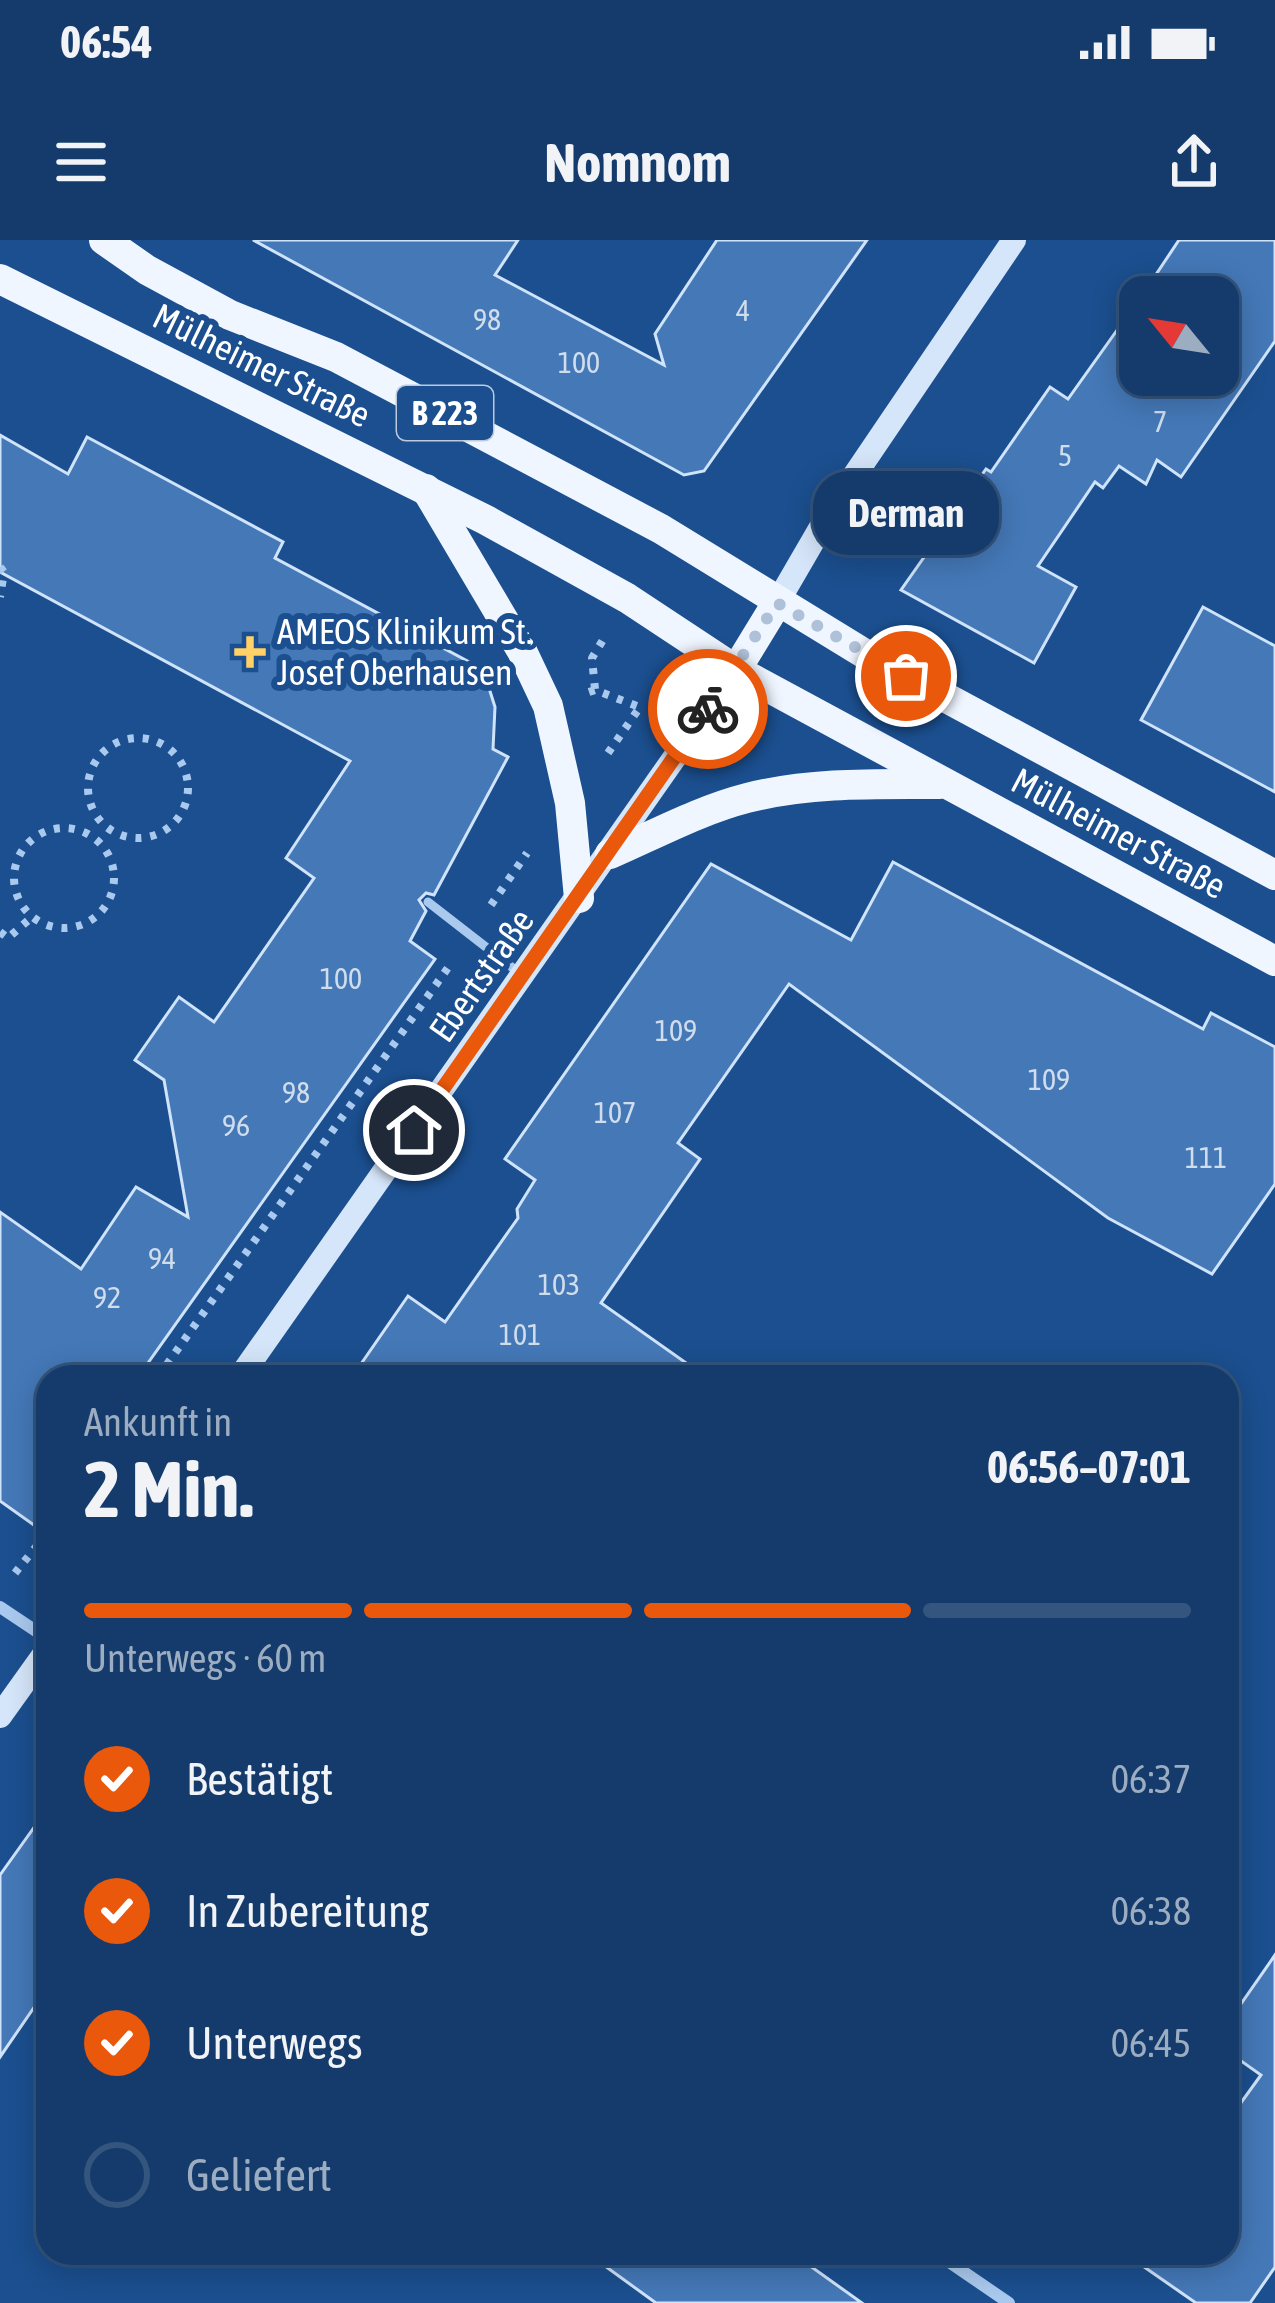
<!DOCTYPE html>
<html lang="de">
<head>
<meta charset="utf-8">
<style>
	:root { --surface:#143b6b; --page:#1d4271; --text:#f1f3f6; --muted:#9dadc1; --line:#33557e; --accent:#ea580c }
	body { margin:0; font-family:"Asap Condensed",sans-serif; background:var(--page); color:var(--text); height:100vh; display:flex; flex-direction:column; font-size:45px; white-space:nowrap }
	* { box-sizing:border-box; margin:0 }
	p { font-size:39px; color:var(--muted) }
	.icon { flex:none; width:66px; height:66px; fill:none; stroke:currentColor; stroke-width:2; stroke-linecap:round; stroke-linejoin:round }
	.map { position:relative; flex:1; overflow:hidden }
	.drawer { position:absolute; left:36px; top:1125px; width:1203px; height:900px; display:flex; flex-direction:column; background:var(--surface); border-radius:36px; box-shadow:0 6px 30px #0003,0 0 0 3px var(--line) }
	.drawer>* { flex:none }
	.needle { width:78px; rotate:300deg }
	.tools { position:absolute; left:1119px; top:36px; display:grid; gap:24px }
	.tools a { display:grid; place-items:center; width:120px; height:120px; border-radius:24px; background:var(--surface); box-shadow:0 6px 30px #0003,0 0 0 3px var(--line); font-size:60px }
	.pin { position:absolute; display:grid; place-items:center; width:102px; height:102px; color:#fff; margin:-51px; border:6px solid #fff; border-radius:50%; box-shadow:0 3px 12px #0007 }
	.courier { position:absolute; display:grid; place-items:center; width:120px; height:120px; margin:-60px; border:9px solid #ea580c; border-radius:50%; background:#fff; color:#222; box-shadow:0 3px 15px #0007 }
	.bubble { position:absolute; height:84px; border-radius:36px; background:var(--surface); box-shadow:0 6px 30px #0003,0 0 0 3px var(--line); font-size:39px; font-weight:700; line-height:84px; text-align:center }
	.head em { font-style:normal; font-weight:700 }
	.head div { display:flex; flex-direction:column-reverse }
	.head { display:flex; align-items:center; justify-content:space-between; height:204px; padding:0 48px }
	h1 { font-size:78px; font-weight:700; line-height:90px }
	.bar { display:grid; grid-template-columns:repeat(4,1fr); gap:18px 12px; align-content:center; height:144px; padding:0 48px }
	.bar i { height:15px; border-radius:9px; background:var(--line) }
	.bar .current { background:var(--accent) }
	.bar p { grid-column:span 4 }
	ol { padding:0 48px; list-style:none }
	li { display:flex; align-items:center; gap:36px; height:132px }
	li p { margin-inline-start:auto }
	li .icon { padding:12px; border-radius:50%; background:var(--accent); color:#fff; stroke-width:4 }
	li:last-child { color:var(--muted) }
	li i { width:66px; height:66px; border:6px solid var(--line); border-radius:50% }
	.status { display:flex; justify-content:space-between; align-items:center; height:84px; padding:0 60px; background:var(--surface); direction:ltr }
	.status svg { height:33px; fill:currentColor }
	header { display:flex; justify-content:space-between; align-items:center; height:156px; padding:0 48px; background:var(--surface); font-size:54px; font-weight:700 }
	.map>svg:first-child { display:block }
	.building { fill:#4478b7; stroke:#cfe3fa; stroke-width:3 }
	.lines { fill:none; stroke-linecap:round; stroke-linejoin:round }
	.path { stroke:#a9c9ee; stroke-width:8; stroke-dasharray:6 9; stroke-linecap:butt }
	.lane { stroke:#a9c9ee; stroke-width:9 }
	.street { stroke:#a9c9ee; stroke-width:12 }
	.secondary { stroke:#d6e6fa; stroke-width:24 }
	.primary { stroke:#f0f6ff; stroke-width:30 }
	.done { stroke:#afc1d8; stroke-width:12; stroke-dasharray:0 21.6 }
	.route { stroke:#ea580c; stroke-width:15 }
	.poi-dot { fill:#ffd166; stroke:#1b4f8f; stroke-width:4.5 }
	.labels { text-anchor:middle; stroke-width:12; stroke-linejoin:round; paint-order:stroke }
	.number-label { font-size:30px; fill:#d0dded }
	.shield { fill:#1b4f8f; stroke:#bbcadd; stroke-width:3 }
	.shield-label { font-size:33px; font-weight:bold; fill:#fff }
	.street-label { font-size:36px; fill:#fff; stroke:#1b4f8f }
	.poi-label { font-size:36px; fill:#fff; stroke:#1b4f8f; text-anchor:start }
</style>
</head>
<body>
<div class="status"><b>06:54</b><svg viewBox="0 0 49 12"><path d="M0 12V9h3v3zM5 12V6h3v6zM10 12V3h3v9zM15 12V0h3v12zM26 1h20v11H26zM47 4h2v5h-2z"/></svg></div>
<header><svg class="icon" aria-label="menu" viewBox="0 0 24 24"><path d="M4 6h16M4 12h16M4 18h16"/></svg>Nomnom<svg class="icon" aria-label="share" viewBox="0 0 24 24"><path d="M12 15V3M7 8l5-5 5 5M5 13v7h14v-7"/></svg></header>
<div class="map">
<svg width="1275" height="2063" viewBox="0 0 1275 2063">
	<rect width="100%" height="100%" fill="#1b4f8f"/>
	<g class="building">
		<path d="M253 0H518L495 35 664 125 655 94 717 0H867L704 231 684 235Z"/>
		<path d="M1179 0H1275V101L1181 237 1157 220 1146 244 1119 226 1103 248 1095 242 1038 326 1076 347 1034 423 901 350 986 229 991 232 1050 147 1068 159 1140 58V135H1218V57H1141Z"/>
		<path d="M0 195 68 234 87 197 283 302 275 318 471 423 489 448 495 467 493 509 508 517 434 655 426 653 419 660 426 671 410 701 435 719 138 1137H48V1295L0 1261V972L81 1029 136 947 188 977 164 840 135 820 179 757 214 782 314 638 286 618 350 521 0 332Z"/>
		<path d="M1203 367 1275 406V552L1141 480Z"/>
		<path d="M893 622 1203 789 1211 773 1275 807V944L1212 1034 1108 978 789 744 678 903 700 919 601 1063 706 1137H352L408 1056 445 1082 518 978 517 969 535 940 505 919 711 624 851 700Z"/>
		<path d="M48 1568V1747L0 1817V1635Z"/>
		<path d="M1275 1715V2027L1250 2063H1196L1124 2013H1227V1882L1261 1835 1227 1811V1784Z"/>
		<path d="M587 2013H792L862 2063H656Z"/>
	</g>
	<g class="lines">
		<g class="path">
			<path d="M0 327 4 332 0 357"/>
			<path d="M595 449 592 418 606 395"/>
			<path d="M589 452 595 450 642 468"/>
			<circle cx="138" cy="548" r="50"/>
			<path d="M608 513 640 467"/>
			<circle cx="64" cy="638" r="50"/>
			<path d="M491 665 527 613"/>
			<path d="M0 692 8 698 32 677"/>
			<path d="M158 1137 452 722"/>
			<path d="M15 1333 48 1292"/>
		</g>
		<path class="lane" d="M428 662 518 732"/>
		<g class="street">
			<path d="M0 1367 48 1399"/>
			<path d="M936 2013 1009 2063"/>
		</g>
		<g class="secondary">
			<path d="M777 363 831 270 1014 0"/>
			<path d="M240 1137 736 430"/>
			<path d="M0 1476 48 1409"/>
		</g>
		<g class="primary">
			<path d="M104 0 147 30 230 75 336 117 661 289 865 414 1275 635"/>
			<path d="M0 39 486 280 627 358 736 430 1275 721"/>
			<path d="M426 249 522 411 548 466 570 563 579 658"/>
			<path d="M736 430 777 363"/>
			<path d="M610 614C654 595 700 570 747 558 810 542 876 544 940 544"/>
		</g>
	</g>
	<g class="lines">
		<path class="done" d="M708 469 777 363 906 436"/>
		<path class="route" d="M414 890 708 469"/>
	</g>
	<path class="poi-dot" d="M244 394h12v12h12v12h-12v12h-12v-12h-12v-12h12z"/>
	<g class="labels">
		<g class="number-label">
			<text x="743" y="81">4</text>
			<text x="487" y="90">98</text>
			<text x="579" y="133">100</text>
			<text x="1160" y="192">7</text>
			<text x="1065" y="226">5</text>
			<text x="341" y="749">100</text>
			<text x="676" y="801">109</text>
			<text x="1049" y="850">109</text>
			<text x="296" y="863">98</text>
			<text x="615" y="883">107</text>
			<text x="236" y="896">96</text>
			<text x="1206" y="928">111</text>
			<text x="162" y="1029">94</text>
			<text x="559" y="1055">103</text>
			<text x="107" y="1068">92</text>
			<text x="520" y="1105">101</text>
		</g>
		<rect class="shield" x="397" y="146" width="96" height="54" rx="9"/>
		<g class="shield-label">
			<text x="445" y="185">B 223</text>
		</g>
		<g class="street-label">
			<text transform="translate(262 125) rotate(26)" y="13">Mülheimer Straße</text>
			<text transform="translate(1119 593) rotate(28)" y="13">Mülheimer Straße</text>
			<text transform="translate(481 735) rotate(-55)" y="13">Ebertstraße</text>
		</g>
		<g class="poi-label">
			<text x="277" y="404">AMEOS Klinikum St.<tspan x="277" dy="41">Josef Oberhausen</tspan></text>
		</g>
	</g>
</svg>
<div class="tools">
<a><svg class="needle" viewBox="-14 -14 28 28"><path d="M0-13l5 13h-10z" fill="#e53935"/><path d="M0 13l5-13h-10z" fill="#9dadc1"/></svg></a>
</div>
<div class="pin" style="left:906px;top:436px;background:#ea580c"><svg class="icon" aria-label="bag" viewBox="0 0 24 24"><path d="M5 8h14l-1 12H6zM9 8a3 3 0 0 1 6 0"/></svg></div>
<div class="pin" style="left:414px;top:890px;background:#1f2937"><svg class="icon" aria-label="home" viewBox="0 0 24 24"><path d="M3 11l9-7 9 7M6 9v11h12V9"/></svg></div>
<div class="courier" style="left:708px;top:469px"><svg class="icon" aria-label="bike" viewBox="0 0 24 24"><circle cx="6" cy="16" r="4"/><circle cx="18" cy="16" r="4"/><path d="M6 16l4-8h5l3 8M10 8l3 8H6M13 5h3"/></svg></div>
<div class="bubble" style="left:813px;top:231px;width:186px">Derman</div>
<section class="drawer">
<div class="head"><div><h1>2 Min.</h1><p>Ankunft in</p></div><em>06:56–07:01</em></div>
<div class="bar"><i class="current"></i><i class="current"></i><i class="current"></i><i></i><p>Unterwegs · 60 m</p></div>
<ol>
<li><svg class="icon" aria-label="check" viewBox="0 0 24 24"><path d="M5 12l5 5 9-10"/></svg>Bestätigt<p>06:37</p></li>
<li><svg class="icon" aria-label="check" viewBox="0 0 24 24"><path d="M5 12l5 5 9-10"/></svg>In Zubereitung<p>06:38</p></li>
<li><svg class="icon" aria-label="check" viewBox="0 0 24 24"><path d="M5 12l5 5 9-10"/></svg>Unterwegs<p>06:45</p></li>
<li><i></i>Geliefert</li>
</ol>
</section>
</div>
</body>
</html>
